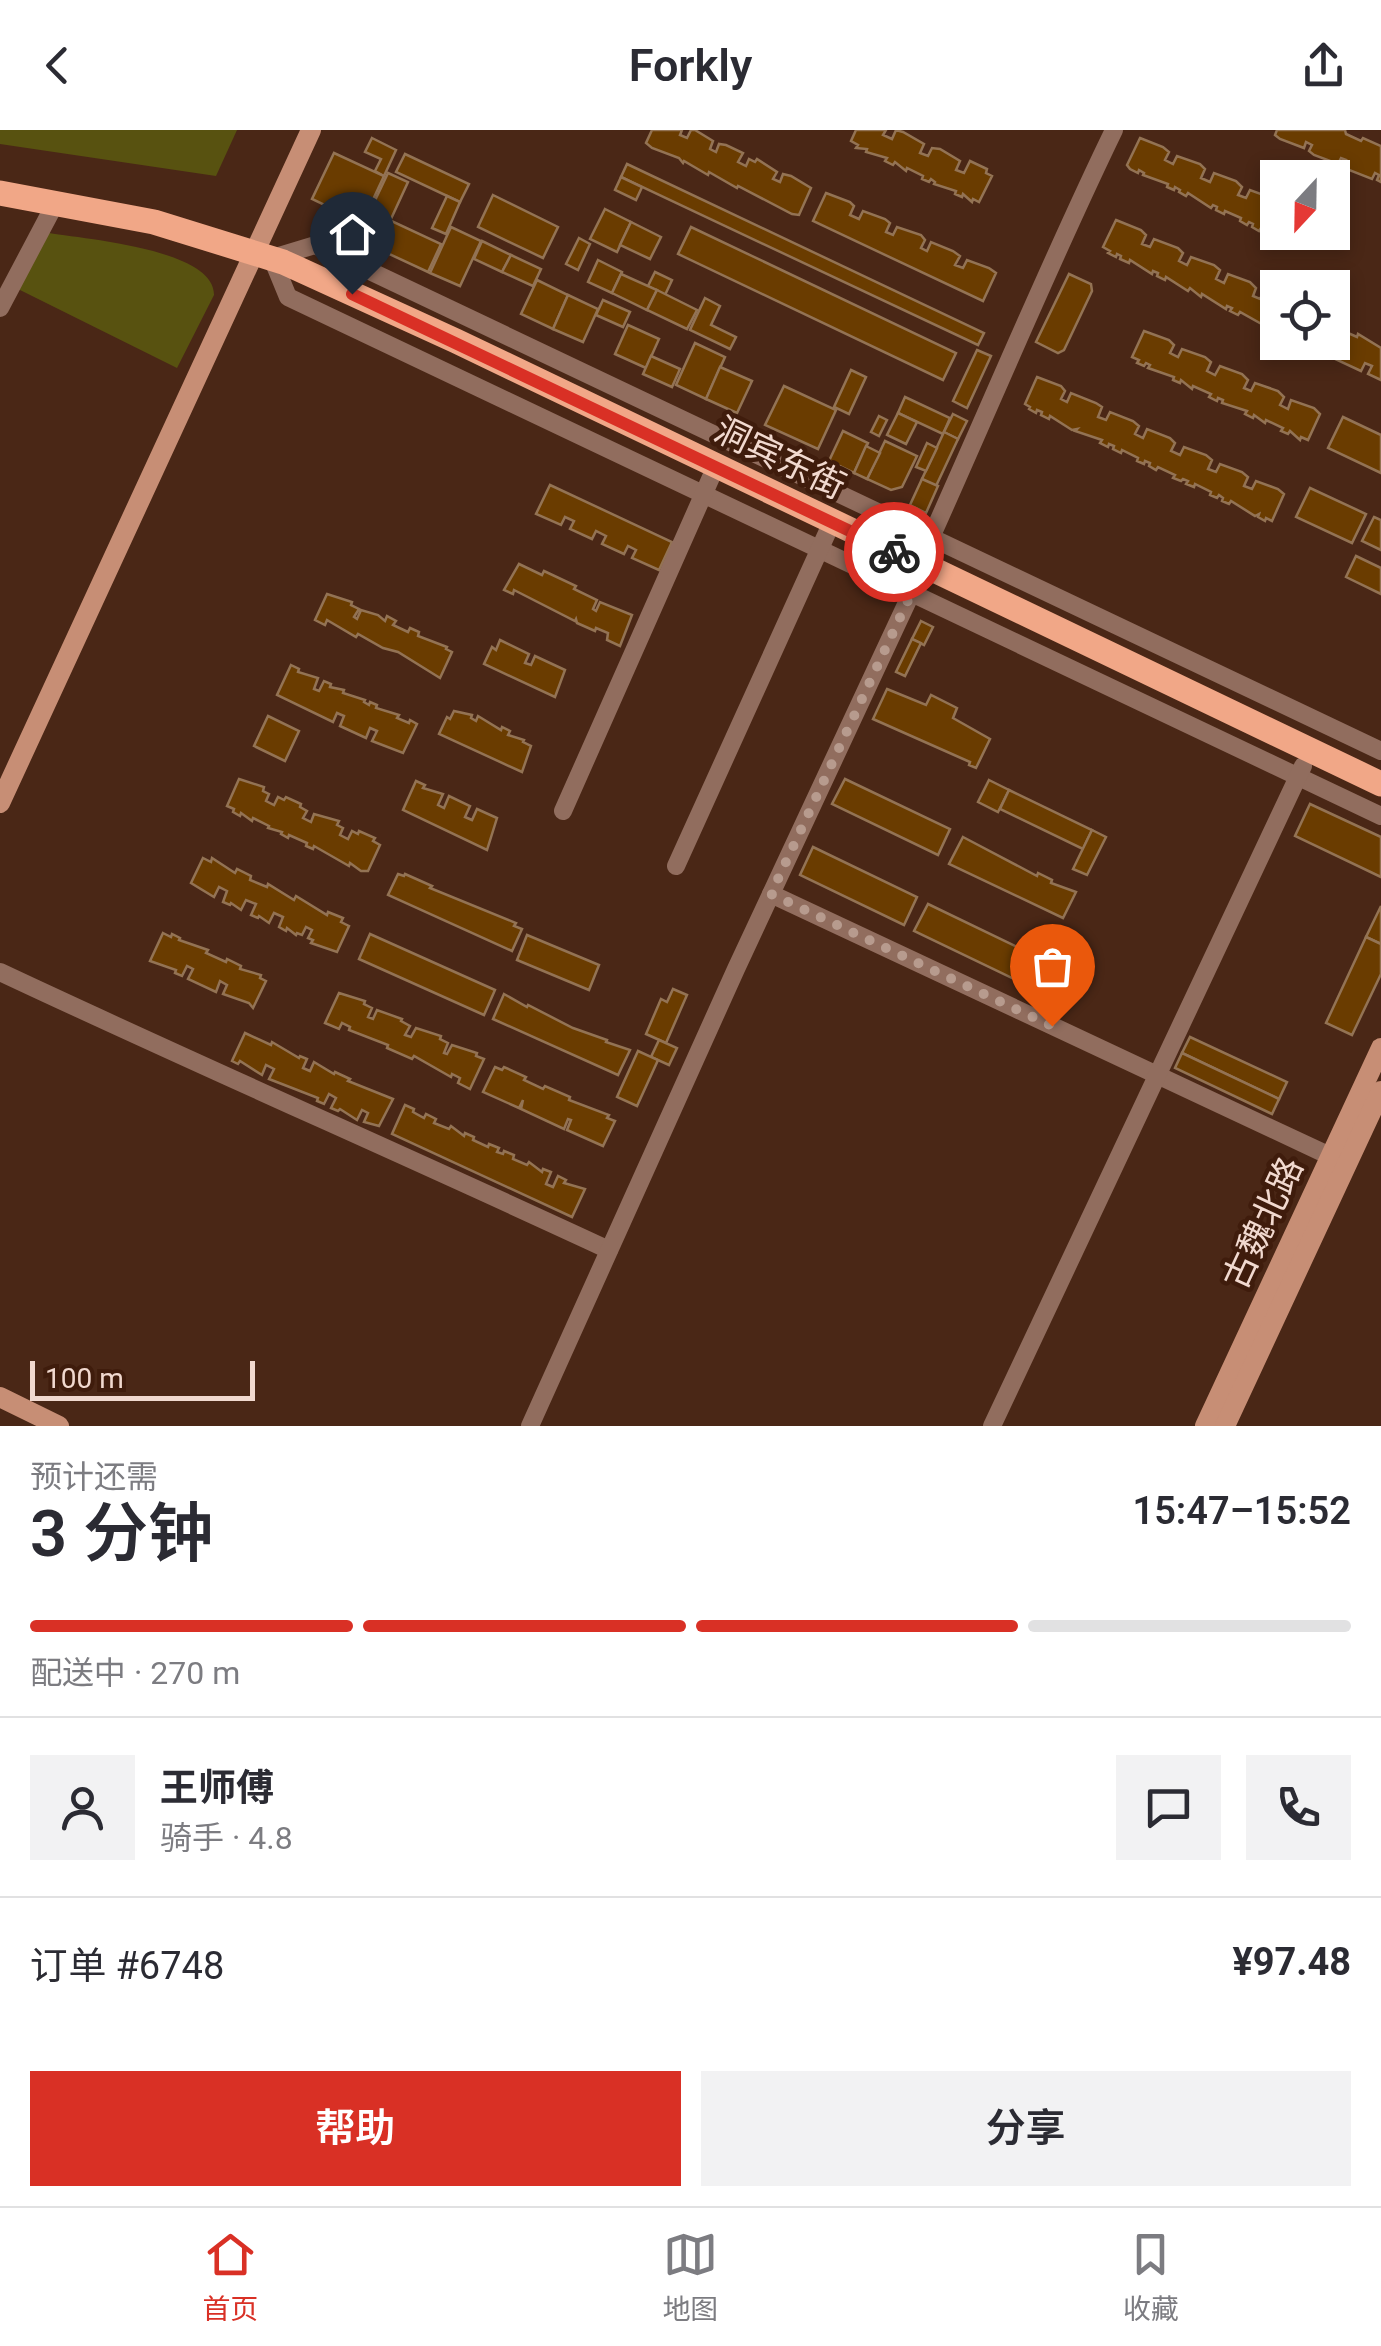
<!DOCTYPE html>
<html lang="zh">
<head>
<meta charset="utf-8">
<style>
	:root { --surface:#fff; --page:#f2f2f3; --text:#2b2b33; --muted:#7c7c81; --line:#e1e1e2; --accent:#d93025 }
	body { margin:0; font-family:Roboto,"Noto Sans SC",sans-serif; background:var(--page); color:var(--text); height:100vh; display:flex; flex-direction:column; font-size:38px; white-space:nowrap }
	* { box-sizing:border-box; margin:0 }
	p { font-size:32px; color:var(--muted) }
	.icon { flex:none; width:55px; height:55px; fill:none; stroke:currentColor; stroke-width:2; stroke-linecap:round; stroke-linejoin:round }
	.map { position:relative; height:1296px; overflow:hidden }
	.side { display:flex; flex-direction:column; background:var(--surface); flex:1 }
	.side>* { flex:none }
	.needle { width:65px; rotate:202deg }
	.fabs { position:absolute; left:1260px; top:30px; display:grid; gap:20px }
	.fabs a { display:grid; place-items:center; width:90px; height:90px; border-radius:0px; background:var(--surface); box-shadow:0 5px 15px #0003; font-size:50px }
	.scale { position:absolute; left:30px; bottom:25px; width:225px; box-sizing:border-box; padding-left:10px; border:5px solid #f1d9cf; border-top:0; font-size:28px; line-height:35px; white-space:nowrap; color:#f1d9cf; -webkit-text-stroke:8px #3f1c0c; paint-order:stroke }
	.pin { position:absolute; display:grid; place-items:center; width:85px; height:85px; color:#fff; margin:-102px -42px; border-radius:50% 50% 50% 0; rotate:-45deg; box-shadow:0 0 10px #0007 }
	.pin .icon { rotate:45deg }
	.courier { position:absolute; display:grid; place-items:center; width:100px; height:100px; margin:-50px; border:8px solid #d93025; border-radius:50%; background:#fff; color:#222; box-shadow:0 2px 12px #0007 }
	.summary em { font-style:normal; font-weight:600 }
	.summary div { display:flex; flex-direction:column-reverse }
	.summary { display:flex; align-items:center; justify-content:space-between; height:170px; padding:0 30px }
	h1 { font-size:65px; font-weight:600; line-height:75px }
	.bar { display:grid; grid-template-columns:repeat(4,1fr); gap:15px 10px; align-content:center; height:120px; padding:0 30px }
	.bar i { height:12px; border-radius:8px; background:var(--line) }
	.bar .active { background:var(--accent) }
	.bar p { grid-column:span 4 }
	.line { display:flex; align-items:center; gap:25px; padding:0 30px; border-top:2px solid var(--line) }
	.line div { flex:1 }
	.round { display:grid; place-items:center; flex:none; width:105px; height:105px; border-radius:0px; background:var(--page) }
	.cta { display:flex; gap:20px; margin-top:auto; padding:20px 30px }
	.cta a { flex:1; height:115px; border-radius:0px; background:var(--accent); color:#fff; font-size:40px; font-weight:600; line-height:115px; text-align:center }
	.cta a+a { background:var(--page); color:var(--text) }
	header { display:flex; justify-content:space-between; align-items:center; height:130px; padding:0 30px; background:var(--surface); font-size:45px; font-weight:600 }
	.tab-bar { display:flex; justify-content:space-around; align-items:center; height:140px; border-top:2px solid var(--line); background:var(--surface); font-size:28px; color:var(--muted) }
	.tab-bar a { display:grid; justify-items:center; gap:5px }
	.tab-bar .active { color:var(--accent) }
	.map>svg:first-child { display:block }
	.green { fill:#585210 }
	.building { fill:#6a3c00; stroke:#937354; stroke-width:2.5 }
	.lines { fill:none; stroke-linecap:round; stroke-linejoin:round }
	.street { stroke:#916d5e; stroke-width:18 }
	.secondary { stroke:#c78e75; stroke-width:20 }
	.primary { stroke:#f1a787; stroke-width:25 }
	.done { stroke:#b79b8e; stroke-width:10; stroke-dasharray:0 18 }
	.route { stroke:#d93025; stroke-width:12 }
	.labels { text-anchor:middle; stroke-width:9; stroke-linejoin:round; paint-order:stroke }
	.street-label { font-size:35px; fill:#f1d9cf; stroke:#3f1c0c }
</style>
</head>
<body>
<header><svg class="icon" aria-label="back" viewBox="0 0 24 24"><path d="M15 5l-7 7 7 7"/></svg>Forkly<svg class="icon" aria-label="share" viewBox="0 0 24 24"><path d="M12 15V3M7 8l5-5 5 5M5 13v7h14v-7"/></svg></header>
<div class="map">
<svg width="1381" height="1296" viewBox="0 0 1381 1296">
	<rect width="100%" height="100%" fill="#4a2716"/>
	<g class="green">
		<path d="M0 0H237L216 46 0 14Z"/>
		<path d="M49 103C84 109 215 119 214 165L177 238 18 159Z"/>
	</g>
	<g class="building">
		<path d="M652 0H682L680 5 687 8 691 0H695L713 11 710 19 716 22 719 14 726 15 743 23 738 32 746 36 749 29 755 32 757 29 777 42 773 49 780 52 783 44 791 46 811 58 799 85 792 84 738 56 737 58 709 42 708 45 684 31 683 33 679 28 652 18 646 13Z"/>
		<path d="M856 0H886L883 5 892 9 896 0 903 2 924 14 920 23 928 26 932 18 940 19 960 31 956 40 964 43 970 31 987 39 986 43 992 46 979 72 973 69 972 72 963 64 962 67 955 64 956 61 934 54 935 52 931 49 929 52 922 49 923 46 907 38 906 41 895 32 893 35 885 31 887 28 866 22 867 19 856 18 858 15 851 11Z"/>
		<path d="M1277 0H1345L1346 4 1361 11 1363 8 1381 16V52L1377 50 1379 45 1375 43 1372 49 1349 40 1343 36 1346 30 1341 28 1338 34 1314 25 1309 21 1312 15 1306 12 1304 18 1280 9 1275 5Z"/>
		<path d="M372 8 396 20 384 46 375 41 381 29 365 22Z"/>
		<path d="M1140 8 1163 17 1169 22 1165 30 1173 34 1177 26 1200 34 1205 39 1201 48 1210 52 1214 43 1236 51 1242 57 1238 65 1246 68 1250 60 1272 68 1278 73 1274 82 1278 84V102H1309L1302 117 1296 114 1295 117 1286 110 1285 113 1276 108 1277 105 1261 98 1259 101 1252 97 1253 94 1249 92 1247 95 1240 91 1241 88 1225 81 1224 84 1216 80 1217 77 1213 75 1211 78 1188 63 1186 66 1179 62 1180 60 1175 57 1174 60 1167 57 1168 54 1143 45 1144 43 1139 40 1138 43 1130 39 1127 35Z"/>
		<path d="M334 23 384 46 362 93 312 69Z"/>
		<path d="M405 24 469 54 460 72 396 42Z"/>
		<path d="M627 34 984 203 978 215 621 47Z"/>
		<path d="M388 43 408 52 390 91 370 81Z"/>
		<path d="M621 47 642 57 636 70 615 60Z"/>
		<path d="M826 63 850 72 854 76 850 85 859 89 863 81 885 89 890 93 886 102 893 105 897 97 921 105 925 110 921 118 927 121 931 112 953 121 960 126 955 135 963 138 967 130 989 138 996 143 983 171 813 91Z"/>
		<path d="M493 65 558 97 543 128 478 97Z"/>
		<path d="M447 66 460 72 446 104 432 98Z"/>
		<path d="M605 79 631 92 617 122 590 109Z"/>
		<path d="M370 81 441 114 428 142 357 109Z"/>
		<path d="M1116 90 1141 100 1146 105 1142 114 1150 117 1154 109 1178 118 1183 123 1179 131 1187 135 1191 127 1214 135 1220 140 1216 149 1224 153 1228 144 1250 152 1256 158 1253 166 1260 169 1264 161 1278 165V200L1274 201 1240 182 1238 185 1230 181 1232 178 1227 176 1226 179 1202 164 1201 167 1190 158 1188 161 1166 147 1165 150 1157 146 1158 143 1153 141 1152 144 1130 130 1129 133 1120 129 1121 126 1117 124 1116 127 1108 123 1110 121 1103 117Z"/>
		<path d="M631 92 661 107 650 129 620 115Z"/>
		<path d="M451 97 481 111 460 156 430 143Z"/>
		<path d="M691 97 956 223 943 250 678 124Z"/>
		<path d="M579 108 590 114 578 140 566 134Z"/>
		<path d="M482 111 511 125 502 142 474 129Z"/>
		<path d="M511 125 541 139 533 156 502 142Z"/>
		<path d="M598 130 622 142 612 163 588 152Z"/>
		<path d="M655 142 672 150 665 165 648 156Z"/>
		<path d="M621 144 657 160 647 180 612 163Z"/>
		<path d="M1069 144 1091 154 1092 161 1064 220 1058 223 1036 212Z"/>
		<path d="M537 150 568 165 553 199 521 184Z"/>
		<path d="M657 160 697 180 687 199 647 180Z"/>
		<path d="M568 165 598 179 583 212 553 199Z"/>
		<path d="M705 168 720 176 711 195 736 207 730 219 690 200Z"/>
		<path d="M603 170 630 182 623 197 596 185Z"/>
		<path d="M628 195 659 209 646 238 615 224Z"/>
		<path d="M1144 201 1169 210 1174 215 1170 223 1178 227 1182 219 1205 227 1211 232 1207 241 1215 245 1220 236 1242 244 1248 250 1244 258 1251 261 1255 253 1278 261 1284 267 1280 275 1288 279 1291 270 1314 278 1320 284 1308 310 1301 307 1300 310 1290 301 1288 304 1281 301 1283 298 1266 290 1265 293 1254 285 1253 288 1245 284 1247 281 1222 273 1223 270 1218 268 1217 271 1209 267 1211 264 1193 256 1192 259 1181 250 1180 253 1173 250 1174 247 1148 238 1150 235 1146 233 1144 236 1137 233 1139 230 1132 227Z"/>
		<path d="M1348 203 1357 207 1358 204 1381 218V250L1368 244 1372 236 1365 233 1361 241 1335 229Z"/>
		<path d="M695 213 725 227 706 269 676 255Z"/>
		<path d="M977 220 991 226 967 278 953 271Z"/>
		<path d="M651 226 680 239 672 257 643 244Z"/>
		<path d="M720 237 752 251 737 283 706 269Z"/>
		<path d="M851 240 866 247 849 284 834 277Z"/>
		<path d="M1037 247 1061 256 1065 261 1061 269 1067 272 1071 263 1096 273 1102 277 1098 287 1106 290 1110 282 1133 291 1139 296 1135 304 1143 308 1147 299 1170 308 1175 313 1171 321 1180 325 1184 317 1206 325 1212 330 1208 339 1216 342 1220 334 1242 342 1248 347 1244 356 1252 359 1256 351 1278 359 1284 364 1272 391 1266 388 1265 391 1258 387 1259 384 1255 386 1231 371 1229 374 1222 371 1223 368 1219 365 1217 368 1210 365 1211 362 1195 354 1194 357 1186 354 1188 351 1183 349 1181 351 1173 348 1175 345 1158 337 1156 340 1149 336 1150 333 1145 331 1144 334 1137 331 1138 328 1122 320 1121 323 1113 319 1114 316 1109 314 1108 317 1100 313 1102 310 1075 301 1077 299 1072 300 1050 286 1049 289 1041 285 1042 282 1037 280 1036 283 1029 279 1030 277 1025 274Z"/>
		<path d="M784 256 836 280 818 319 765 295Z"/>
		<path d="M905 267 950 288 943 304 898 283Z"/>
		<path d="M898 283 917 292 906 314 887 305Z"/>
		<path d="M953 284 967 291 958 309 944 302Z"/>
		<path d="M879 286 887 290 879 306 871 302Z"/>
		<path d="M1343 287 1381 305V343L1328 318Z"/>
		<path d="M843 301 868 313 854 343 829 331Z"/>
		<path d="M944 302 958 309 936 356 922 349Z"/>
		<path d="M885 311 917 326 902 357 891 360 867 349Z"/>
		<path d="M927 313 937 318 926 341 916 337Z"/>
		<path d="M866 316 880 323 867 349 854 343Z"/>
		<path d="M922 349 938 356 926 383 910 375Z"/>
		<path d="M550 355 672 412 659 440 632 428 636 420 628 416 624 424 602 414 606 406 596 401 592 409 570 399 574 391 565 387 561 395 536 384Z"/>
		<path d="M1310 358 1366 384 1352 413 1296 387Z"/>
		<path d="M1374 387 1381 390V420L1362 411Z"/>
		<path d="M1356 426 1381 438V464L1346 447Z"/>
		<path d="M519 434 542 445 544 441 576 456 574 459 597 470 593 479 596 481 600 472 632 485 620 516 607 510 608 503 596 498 595 501 577 493 576 489 575 491 514 460 513 464 504 460Z"/>
		<path d="M327 464 352 472 351 475 359 479 354 487 357 489 361 480 378 485 385 491 387 486 396 491 393 495 408 502 410 498 419 502 418 506 447 517 446 519 452 522 440 548 398 522 383 518 358 504 356 507 327 490 325 495 315 490Z"/>
		<path d="M921 491 933 497 924 515 912 509Z"/>
		<path d="M912 509 921 513 905 546 896 542Z"/>
		<path d="M500 510 529 524 525 533 531 535 535 526 565 540 555 567 484 534 492 517 496 520Z"/>
		<path d="M291 535 299 539 298 542 318 548 314 559 319 561 324 551 331 554 330 557 344 560 343 563 365 570 364 572 369 575 370 572 377 575 376 578 399 585 397 588 409 593 410 590 417 594 403 623 372 611 377 601 370 598 366 608 340 596 344 586 337 583 333 592 277 565Z"/>
		<path d="M887 559 926 575 931 565 957 578 953 588 990 609 976 638 969 635 970 632 873 589Z"/>
		<path d="M454 581 472 585 471 588 476 591 478 586 501 600 502 597 510 601 508 605 524 610 523 612 531 616 522 642 439 604 447 587 450 589Z"/>
		<path d="M268 586 299 601 285 631 254 616Z"/>
		<path d="M239 649 264 657 263 661 269 664 266 671 274 675 278 667 284 670 286 667 301 674 300 677 307 681 303 688 311 692 314 684 339 691 337 695 343 698 340 705 348 709 352 701 358 704 359 701 375 708 373 711 380 715 368 741H361L350 733 349 736 314 716 313 719 306 716 307 713 289 705 288 708 281 704 282 702 268 698 269 696 253 688 252 691 241 683 240 686 233 682 234 679 227 676Z"/>
		<path d="M845 649 950 699 938 725 832 674Z"/>
		<path d="M989 650 1009 660 998 682 978 672Z"/>
		<path d="M416 651 425 655 423 658 443 664 438 675 444 678 449 666 470 676 465 687 472 690 477 679 497 688 487 720 403 680Z"/>
		<path d="M1009 660 1092 700 1083 719 1000 679Z"/>
		<path d="M1310 674 1381 707V747L1295 706Z"/>
		<path d="M1092 700 1106 707 1087 745 1073 739Z"/>
		<path d="M963 707 1037 746 1038 743 1052 750 1051 753 1076 762 1063 788 949 734Z"/>
		<path d="M813 717 917 767 904 795 800 745Z"/>
		<path d="M203 728 211 732 212 728 235 743 237 739 251 746 250 750 267 757 268 754 294 770 296 766 327 785 328 782 343 788 341 792 349 796 337 822 311 813 313 810 308 808 312 800 306 797 302 805 297 803 296 805 287 798 286 801 279 797 283 787 274 783 269 793 259 786 258 788 251 785 256 774 246 770 241 780 231 773 230 775 223 772 227 761 219 757 214 767 191 753Z"/>
		<path d="M398 744 404 746 405 744 432 756 430 758 516 793 514 796 522 799 512 821 388 765Z"/>
		<path d="M928 774 1044 830 1031 857 914 801Z"/>
		<path d="M1381 776V814L1366 807Z"/>
		<path d="M163 803 171 807 172 804 180 808 179 810 208 820 206 823 226 832 227 829 241 836 240 839 261 845 260 848 266 851 253 878 249 873 223 864 227 855 220 851 216 862 188 849 193 839 187 836 182 846 175 843 176 840 150 831Z"/>
		<path d="M370 804 495 860 484 885 359 829Z"/>
		<path d="M527 805 599 835 589 860 517 830Z"/>
		<path d="M1366 807 1381 814V844L1352 905 1326 893Z"/>
		<path d="M673 859 687 865 666 913 646 904 661 869 667 872Z"/>
		<path d="M339 863 365 871 364 874 372 878 368 887 373 889 377 880 402 889 401 891 410 896 405 905 411 907 416 898 441 906 440 909 448 913 444 923 447 924 452 915 477 923 476 926 484 929 470 959 458 953 460 948 452 944 451 947 414 926 412 929 387 918 388 915 349 900 350 897 342 893 339 899 325 893Z"/>
		<path d="M504 864 527 877 528 875 573 898 607 910 606 912 630 920 618 945 493 889Z"/>
		<path d="M245 903 271 915 272 912 299 928 300 926 307 929 303 938 310 941 314 932 334 944 335 942 350 949 348 951 393 969 379 996 364 992 368 983 362 980 357 990 340 979 338 981 331 978 336 968 329 964 324 974 317 971 318 968 269 949 274 939 266 935 262 945 240 931 238 934 232 931Z"/>
		<path d="M1190 907 1287 952 1279 969 1182 923Z"/>
		<path d="M659 910 677 918 669 935 651 927Z"/>
		<path d="M638 921 658 930 637 976 617 967Z"/>
		<path d="M1182 923 1279 969 1272 984 1175 938Z"/>
		<path d="M495 937 502 940 504 937 526 947 524 950 543 959 545 956 570 967 569 970 609 985 607 988 615 991 603 1016 567 1000 571 990 568 989 564 999 521 979 523 970 519 978 483 962Z"/>
		<path d="M405 975 414 979 413 982 424 988 426 984 436 989 434 993 449 999 451 996 464 1006 465 1003 474 1007 473 1010 488 1017 489 1014 499 1018 497 1022 503 1024 504 1021 514 1025 513 1029 527 1035 529 1032 542 1042 543 1039 551 1042 546 1054 553 1057 558 1046 566 1050 564 1053 585 1059 572 1087 392 1004Z"/>
	</g>
	<g class="lines">
		<g class="street">
			<path d="M0 178 56 72"/>
			<path d="M919 434C985 289 1045 142 1114 0"/>
			<path d="M1381 621 315 115 272 128 288 167 1381 686"/>
			<path d="M563 681 716 336"/>
			<path d="M676 736 832 392"/>
			<path d="M771 764 1330 1026"/>
			<path d="M0 842C202 937 407 1026 609 1120"/>
			<path d="M530 1296 736 839 924 436"/>
			<path d="M992 1296 1303 636"/>
		</g>
		<g class="secondary">
			<path d="M0 673 311 0"/>
			<path d="M0 1267 59 1296"/>
			<path d="M1205 1296 1381 918"/>
			<path d="M1225 1296 1381 961"/>
		</g>
		<path class="primary" d="M0 63 154 92 283 132 456 211 1381 654"/>
	</g>
	<g class="lines">
		<path class="done" d="M894 422 924 436 771 764 1052 896"/>
		<path class="route" d="M352 164 894 422"/>
	</g>
	<g class="labels">
		<g class="street-label">
			<text transform="translate(780 328) rotate(26)" y="12">洞宾东街</text>
			<text transform="translate(1263 1093) rotate(-65)" y="12">古魏北路</text>
		</g>
	</g>
</svg>
<div class="fabs">
<a><svg class="needle" viewBox="-14 -14 28 28"><path d="M0-13l5 13h-10z" fill="#e53935"/><path d="M0 13l5-13h-10z" fill="#7c7c81"/></svg></a>
<a><svg class="icon" aria-label="locate" viewBox="0 0 24 24"><circle cx="12" cy="12" r="6"/><path d="M12 2v4M12 18v4M2 12h4M18 12h4"/></svg></a>
</div>
<div class="scale">100 m</div>
<div class="pin" style="left:1052px;top:896px;background:#ea580c"><svg class="icon" aria-label="bag" viewBox="0 0 24 24"><path d="M5 8h14l-1 12H6zM9 8a3 3 0 0 1 6 0"/></svg></div>
<div class="pin" style="left:352px;top:164px;background:#1f2937"><svg class="icon" aria-label="home" viewBox="0 0 24 24"><path d="M3 11l9-7 9 7M6 9v11h12V9"/></svg></div>
<div class="courier" style="left:894px;top:422px"><svg class="icon" aria-label="bike" viewBox="0 0 24 24"><circle cx="6" cy="16" r="4"/><circle cx="18" cy="16" r="4"/><path d="M6 16l4-8h5l3 8M10 8l3 8H6M13 5h3"/></svg></div>
</div>
<section class="side">
<div class="summary"><div><h1>3 分钟</h1><p>预计还需</p></div><em>15:47–15:52</em></div>
<div class="bar"><i class="active"></i><i class="active"></i><i class="active"></i><i></i><p>配送中 · 270 m</p></div>
<div class="line" style="height:180px"><a class="round"><svg class="icon" aria-label="person" viewBox="0 0 24 24"><circle cx="12" cy="8" r="4"/><path d="M4 21q1-7 8-7t8 7"/></svg></a><div><b>王师傅</b><p>骑手 · 4.8</p></div><a class="round"><svg class="icon" aria-label="chat" viewBox="0 0 24 24"><path d="M4 5h16v11H9l-5 4z"/></svg></a><a class="round"><svg class="icon" aria-label="phone" viewBox="0 0 24 24"><path d="M5 4h4l2 5-3 2q2 4 5 5l2-3 5 2v4C11 20 4 13 5 4z"/></svg></a></div>
<div class="line" style="height:130px"><div>订单 #6748</div><b>¥97.48</b></div>
<div class="cta"><a>帮助</a><a>分享</a></div>
</section>
<nav class="tab-bar">
<a class="active"><svg class="icon" aria-label="home" viewBox="0 0 24 24"><path d="M3 11l9-7 9 7M6 9v11h12V9"/></svg>首页</a>
<a><svg class="icon" aria-label="map" viewBox="0 0 24 24"><path d="M3 6l6-2 6 2 6-2v14l-6 2-6-2-6 2zM9 4v14M15 6v14"/></svg>地图</a>
<a><svg class="icon" aria-label="saved" viewBox="0 0 24 24"><path d="M7 4h10v16l-5-4-5 4z"/></svg>收藏</a>
</nav>
</body>
</html>
